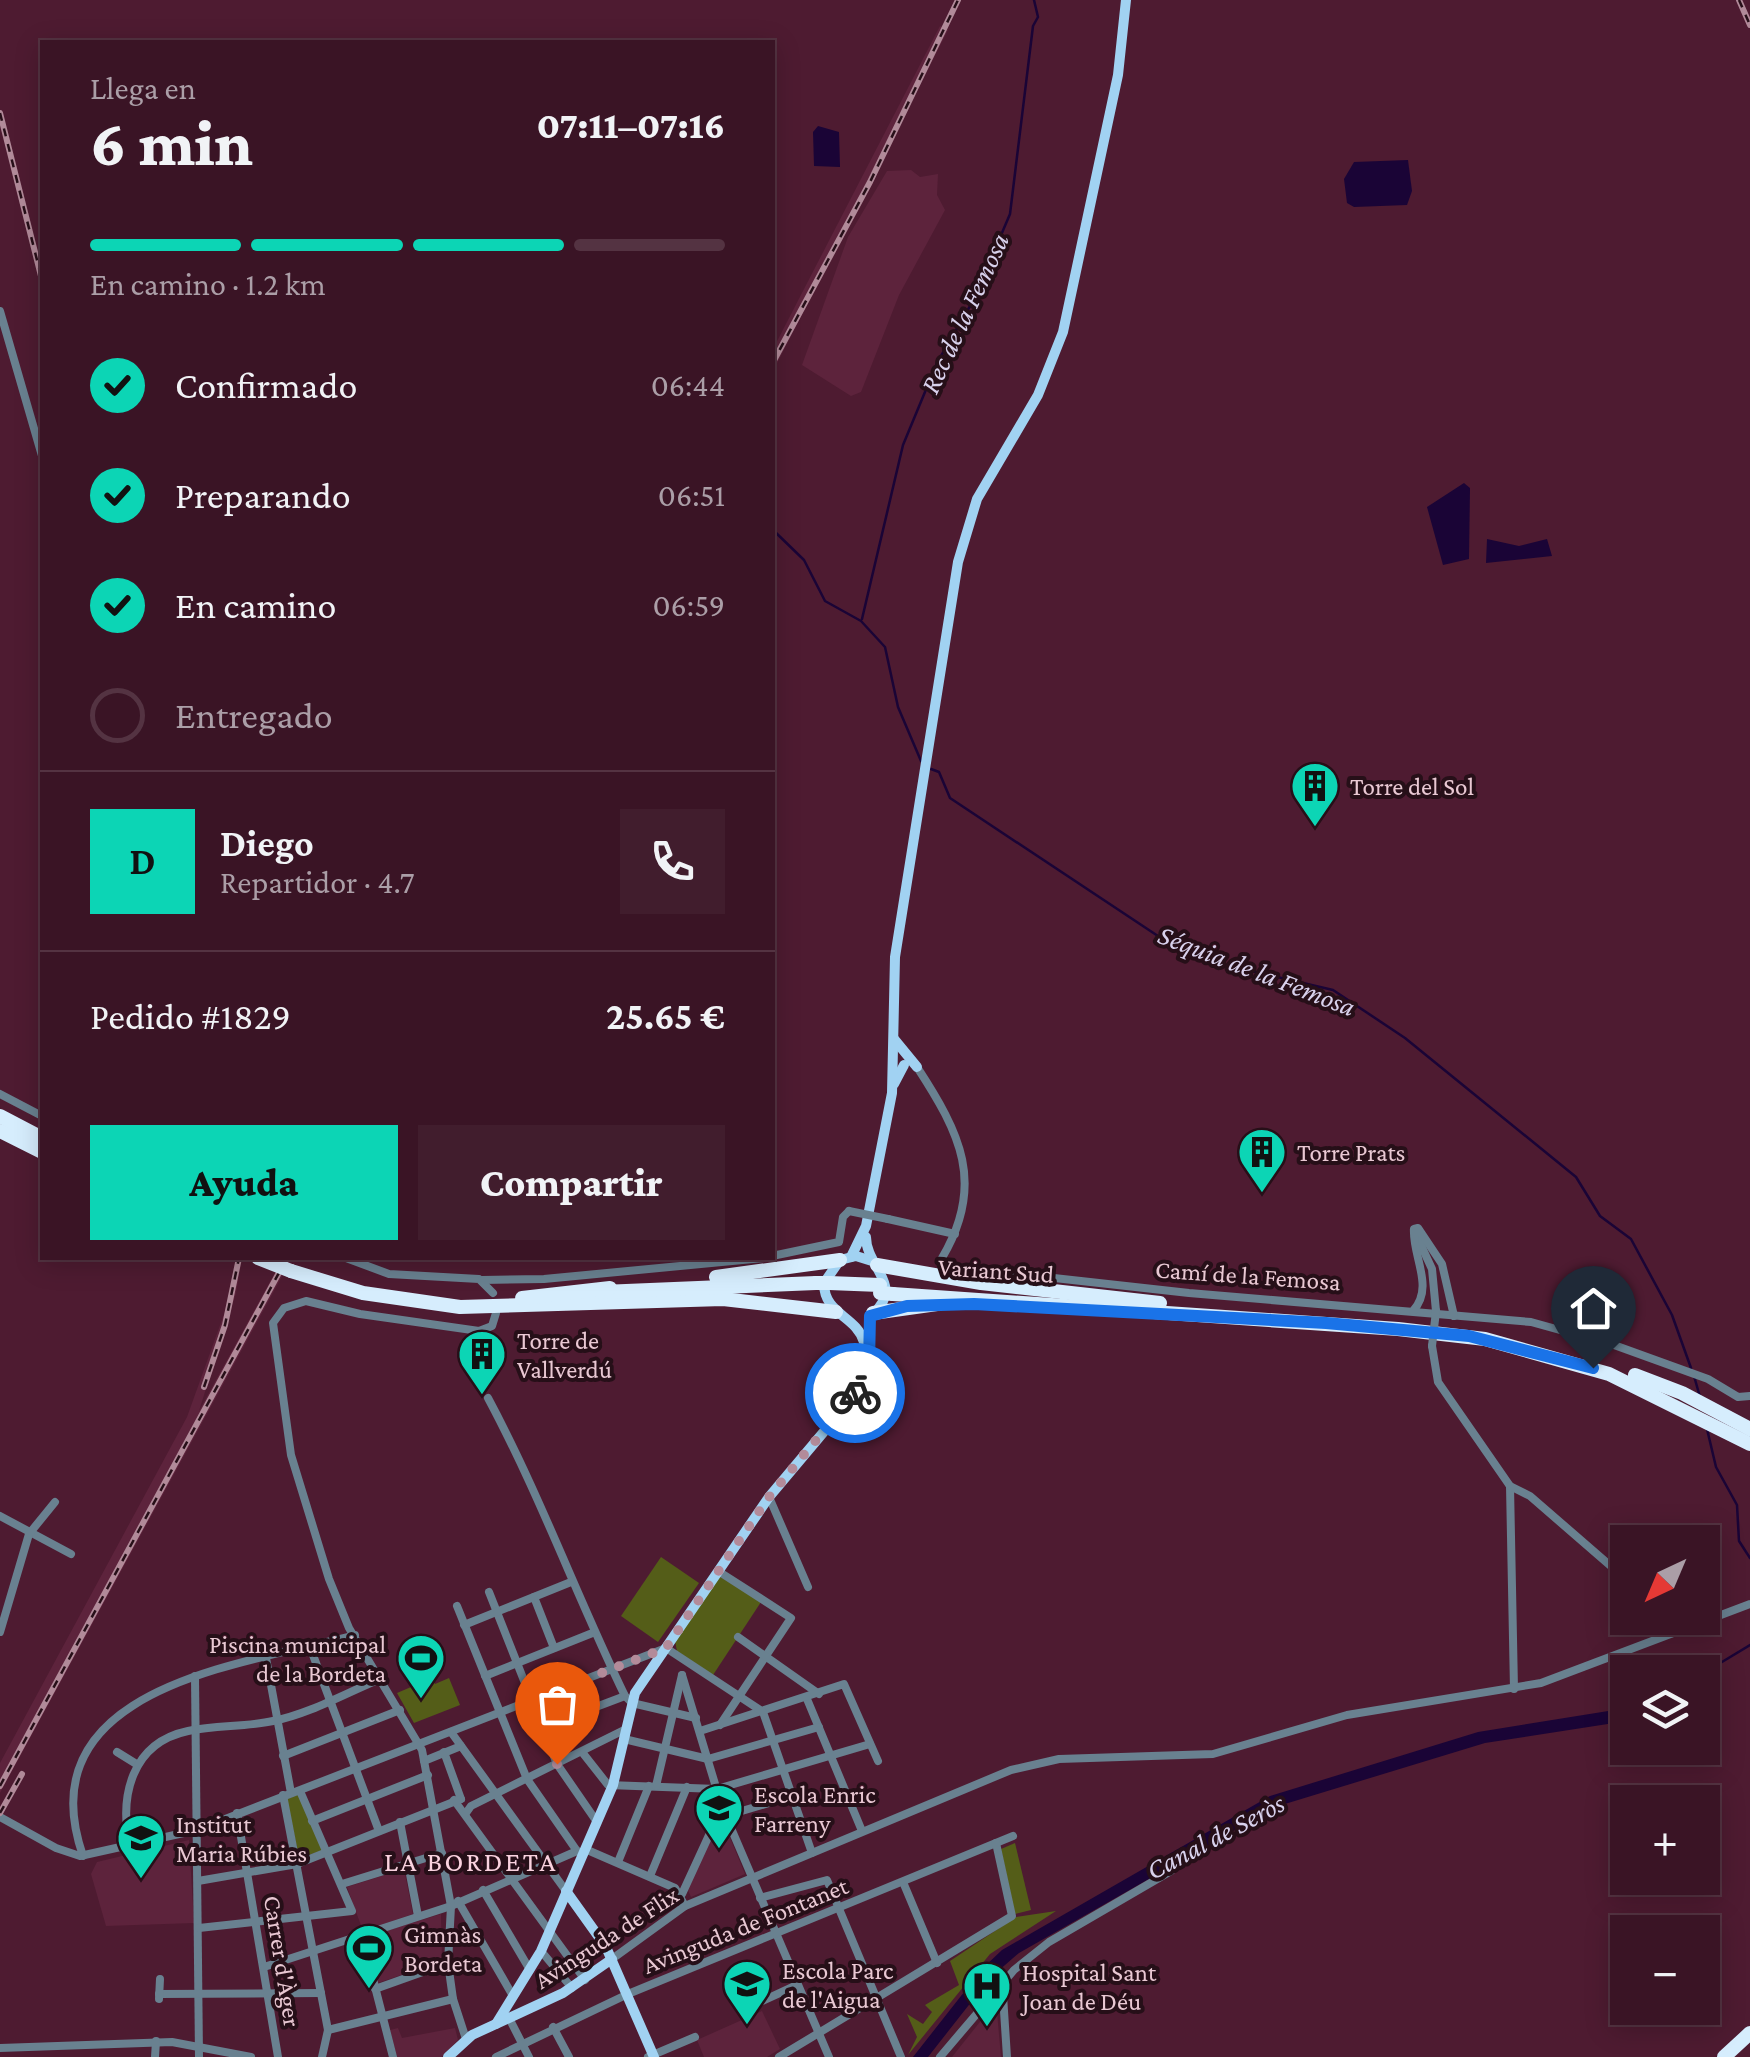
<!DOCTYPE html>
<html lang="es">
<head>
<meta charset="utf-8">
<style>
	:root { --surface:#3a1425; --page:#411d2d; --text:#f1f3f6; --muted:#ab9ea7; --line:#543342; --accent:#0cd5b5 }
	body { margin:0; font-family:"Crimson Pro",serif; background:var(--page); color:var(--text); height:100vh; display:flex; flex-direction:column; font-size:38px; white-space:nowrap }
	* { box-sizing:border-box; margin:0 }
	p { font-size:32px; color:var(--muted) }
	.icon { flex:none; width:55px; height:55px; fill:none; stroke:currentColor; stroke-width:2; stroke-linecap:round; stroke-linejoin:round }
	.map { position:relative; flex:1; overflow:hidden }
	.details { position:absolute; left:40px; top:40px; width:735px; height:1220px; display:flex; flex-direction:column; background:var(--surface); border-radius:0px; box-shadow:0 5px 25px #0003,0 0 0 2px var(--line) }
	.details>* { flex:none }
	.needle { width:65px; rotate:224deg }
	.tools { position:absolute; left:1610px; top:1525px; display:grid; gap:20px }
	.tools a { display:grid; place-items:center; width:110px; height:110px; border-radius:0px; background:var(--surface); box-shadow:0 5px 25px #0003,0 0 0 2px var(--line); font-size:50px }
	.pin { position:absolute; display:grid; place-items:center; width:85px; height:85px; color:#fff; margin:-102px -42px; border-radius:50% 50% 50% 0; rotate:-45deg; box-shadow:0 0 10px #0007 }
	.pin .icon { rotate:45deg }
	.courier { position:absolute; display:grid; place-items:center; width:100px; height:100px; margin:-50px; border:8px solid #1a73e8; border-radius:50%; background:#fff; color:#222; box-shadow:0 2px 12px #0007 }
	.headline em { font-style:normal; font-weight:800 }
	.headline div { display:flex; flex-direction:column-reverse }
	.headline { display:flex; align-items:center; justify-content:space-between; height:170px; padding:0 50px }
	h1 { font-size:65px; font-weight:800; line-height:75px }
	.bar { display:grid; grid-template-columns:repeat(4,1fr); gap:15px 10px; align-content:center; height:120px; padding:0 50px }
	.bar i { height:12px; border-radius:8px; background:var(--line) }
	.bar .selected { background:var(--accent) }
	.bar p { grid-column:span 4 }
	.line { display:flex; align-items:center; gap:25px; padding:0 50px; border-top:2px solid var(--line) }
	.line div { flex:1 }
	.round { display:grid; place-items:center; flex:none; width:105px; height:105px; border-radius:0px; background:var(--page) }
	ol { padding:0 50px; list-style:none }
	li { display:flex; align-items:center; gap:30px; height:110px }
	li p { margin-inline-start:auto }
	li .icon { padding:10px; border-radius:50%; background:var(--accent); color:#111; stroke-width:4 }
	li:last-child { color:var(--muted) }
	li i { width:55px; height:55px; border:5px solid var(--line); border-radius:50% }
	.cta { display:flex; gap:20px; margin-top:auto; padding:20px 50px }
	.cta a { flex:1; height:115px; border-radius:0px; background:var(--accent); color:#111; font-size:40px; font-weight:800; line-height:115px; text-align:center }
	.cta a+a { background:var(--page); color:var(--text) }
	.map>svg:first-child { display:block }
	.built { fill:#5d233c }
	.green { fill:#545d18 }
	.water { fill:#1a0436 }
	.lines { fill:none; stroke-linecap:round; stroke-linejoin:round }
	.stream { stroke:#1a0436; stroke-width:2.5 }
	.minor { stroke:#698190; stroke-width:8 }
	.major { stroke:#a1d2f2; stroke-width:10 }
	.highway { stroke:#d6edfd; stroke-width:14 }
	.rail-casing { stroke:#b18a99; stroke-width:6 }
	.rail { stroke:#260f18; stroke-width:2.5; stroke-dasharray:8; stroke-linecap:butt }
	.minor-bridge { stroke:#698190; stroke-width:8 }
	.highway-bridge { stroke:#d6edfd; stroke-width:14 }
	.done { stroke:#b38b9a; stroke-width:10; stroke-dasharray:0 18 }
	.route { stroke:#1a73e8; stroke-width:12 }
	.labels { text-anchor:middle; stroke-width:8; stroke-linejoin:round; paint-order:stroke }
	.poi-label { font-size:25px; fill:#e9c8d3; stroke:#260f18; text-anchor:start }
	.street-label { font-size:25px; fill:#e9c8d3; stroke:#260f18 }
	.water-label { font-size:28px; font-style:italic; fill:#d8d1ec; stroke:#260f18 }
	.neighbourhood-label { font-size:28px; letter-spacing:2.5px; fill:#fad2df; stroke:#260f18 }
</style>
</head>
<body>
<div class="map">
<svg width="1750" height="2057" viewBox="0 0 1750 2057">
	<rect width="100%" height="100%" fill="#4e1b31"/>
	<g class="built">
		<path d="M940 26 948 30 773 371V349Z"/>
		<path d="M911 170 920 177 938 174 937 195 945 210 899 295 861 392 851 396 802 365 848 237 887 171Z"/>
		<path d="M236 1258H242L236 1293 199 1411 283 1258H292L0 1793V1763L187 1417 228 1303Z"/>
		<path d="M723 1821 745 1874 691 1897 687 1888 714 1824Z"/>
		<path d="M189 1840 194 1923 106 1926 91 1874 97 1862Z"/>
		<path d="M404 1869 413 1914 363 1931 347 1887Z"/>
		<path d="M441 1914 442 1961 378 1983 367 1937Z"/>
		<path d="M991 2008 997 2012 1001 2057H952Z"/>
		<path d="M762 2011 780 2049 767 2057H704L697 2040Z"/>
		<path d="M398 2028 402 2038 455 2028 458 2040 442 2057H397L390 2030Z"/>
	</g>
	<g class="green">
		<path d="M661 1557 699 1583 658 1642 621 1616Z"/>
		<path d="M719 1576 761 1602 713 1675 677 1651 675 1641Z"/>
		<path d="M432 1678 435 1684 449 1678 460 1705 414 1723 397 1693Z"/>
		<path d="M299 1794 324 1850 299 1858 287 1799Z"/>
		<path d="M1015 1843 1031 1910 1015 1914 1001 1849Z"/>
		<path d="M1056 1911 990 1954 908 2055 917 2037 907 2014 923 2024 932 2012 925 2005 959 1985 950 1961 1016 1917Z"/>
	</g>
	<g class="water">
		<path d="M818 126 839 132 840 167 814 166 813 132Z"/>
		<path d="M1408 160 1412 191 1407 205 1354 207 1347 203 1344 179 1354 162Z"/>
		<path d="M1464 483 1470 488 1469 559 1443 565 1427 507Z"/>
		<path d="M1487 539 1519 546 1547 539 1552 556 1486 563Z"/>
		<path d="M1627 1708V1721L1485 1743 1275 1807 1019 1953 990 1978 928 2057H913L983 1968 1002 1950 1270 1796 1478 1732Z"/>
	</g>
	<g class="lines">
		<g class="stream">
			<path d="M772 529 804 560 825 601 861 621 885 647 898 707 921 761"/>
			<path d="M862 619 903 445 937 363 973 301 1010 214 1033 26 1038 17 1034 0"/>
			<path d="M931 769 939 772 950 798 1170 944 1217 963 1333 990 1405 1038 1576 1177 1600 1216 1631 1239 1672 1315 1691 1368"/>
			<path d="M1694 1376 1700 1397"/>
			<path d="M1707 1429 1716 1467 1737 1505 1739 1541 1750 1558"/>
			<path d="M1717 1665 1750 1645"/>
			<path d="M1679 1670 1684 1672"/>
			<path d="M1702 1674 1714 1667"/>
		</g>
		<g class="minor">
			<path d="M0 311 42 456"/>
			<path d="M917 1067C960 1133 986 1184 942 1258L946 1266 1189 1293 1531 1322 1614 1345 1708 1379 1738 1397 1750 1396"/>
			<path d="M0 1094 42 1116"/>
			<path d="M888 1219 955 1234"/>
			<path d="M1414 1230 1432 1269 1436 1311"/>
			<path d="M772 1256 839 1242 843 1217 849 1211"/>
			<path d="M346 1258 389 1274 479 1279 493 1293"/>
			<path d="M482 1280 544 1279 764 1258"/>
			<path d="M1413 1311C1435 1287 1412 1256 1414 1229L1418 1228 1442 1264 1454 1316"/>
			<path d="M1432 1346 1438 1382 1510 1486 1514 1689"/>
			<path d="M488 1398C540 1495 577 1597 625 1696L632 1703 696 1718"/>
			<path d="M1510 1486 1530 1496 1628 1581"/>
			<path d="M769 1497 808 1587"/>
			<path d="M0 1516 71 1554"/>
			<path d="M718 1571 791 1618 720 1725"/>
			<path d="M489 1592 557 1764 597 1822"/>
			<path d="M534 1597 554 1648"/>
			<path d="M457 1606 527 1779 577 1851"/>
			<path d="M1665 1618 1673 1633"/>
			<path d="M464 1625 571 1582"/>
			<path d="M0 1632 29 1534 55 1502"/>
			<path d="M738 1637 819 1694"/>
			<path d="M310 1647 379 1831"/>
			<path d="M266 1658 291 1793"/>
			<path d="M682 1675 722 1807 829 2057"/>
			<path d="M195 1676 199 2057"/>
			<path d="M485 1676 595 1632"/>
			<path d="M807 1699 862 1831"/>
			<path d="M543 1727 625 1696"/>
			<path d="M700 1731 844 1684 878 1761"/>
			<path d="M451 1732 566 1891"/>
			<path d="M624 1739 708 1759 819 1727"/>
			<path d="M117 1752 138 1765"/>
			<path d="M444 1752 461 1799"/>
			<path d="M582 1752 608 1785 717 1789 870 1744"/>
			<path d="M283 1756 400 1710"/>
			<path d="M424 1761 461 1746"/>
			<path d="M656 1786 682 1675"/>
			<path d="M283 1795 328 2030 322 2057"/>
			<path d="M454 1800 585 1980"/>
			<path d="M237 1813 278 2057"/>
			<path d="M466 1813 471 1806 626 1729"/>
			<path d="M725 1816 792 1796"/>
			<path d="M0 1817 56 1848 80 1856 197 1830 666 1648 763 1712 812 1853"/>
			<path d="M312 1821 428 1775"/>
			<path d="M400 1822 418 1916"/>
			<path d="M130 1846C119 1797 131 1743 188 1731 216 1725 245 1727 273 1721 309 1714 346 1693 380 1679"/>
			<path d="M585 1849 675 1888 685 1906"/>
			<path d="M83 1856C24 1686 246 1664 355 1635"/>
			<path d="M618 1862 649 1786"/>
			<path d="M650 1876 687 1787"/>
			<path d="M198 1881 297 1864 461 1799"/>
			<path d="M903 1882 937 1963"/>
			<path d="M342 1884 442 1853"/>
			<path d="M483 1890 530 1970"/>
			<path d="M682 1894 722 1807"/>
			<path d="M760 1898 827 1880 901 2057"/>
			<path d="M458 1901 513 1996"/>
			<path d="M199 1928 352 1911 300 1791"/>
			<path d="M362 1936 393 2057"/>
			<path d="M541 1951 572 1988"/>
			<path d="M612 1959 685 1906 1011 1770 1059 1759 1213 1754 1347 1715 1541 1683 1750 1604"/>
			<path d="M264 1967 451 1906 577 1851 584 1853"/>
			<path d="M1002 1980 1007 2057"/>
			<path d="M375 1989 448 1963"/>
			<path d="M159 1994 321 1993"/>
			<path d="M159 1999 160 1979"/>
			<path d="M760 2002 797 1985"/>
			<path d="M509 2018 529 2057"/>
			<path d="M553 2027 569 2057"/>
			<path d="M328 2030 453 1999"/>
			<path d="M466 2039 453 1999 448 1963 451 1906 422 1750 349 1628 329 1579 291 1455 273 1323 284 1308 306 1301 360 1314 479 1331 492 1326 496 1313"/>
			<path d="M0 2048 172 2042 251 2057"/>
			<path d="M155 2057 156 2041"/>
			<path d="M496 2057 628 1994 1013 1836"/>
			<path d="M648 2057 695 2037"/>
			<path d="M779 2057 1012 1916 996 1843"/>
			<path d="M940 2057 1014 1970 1049 1942 1171 1871"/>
		</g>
		<g class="major">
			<path d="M894 1039 917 1067"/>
			<path d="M894 1084 904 1065"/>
			<path d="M866 1237C866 1267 905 1285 873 1314"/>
			<path d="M851 1257 866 1226 892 1093 895 957 958 562 977 499 1038 395 1063 332 1118 75 1126 0"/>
			<path d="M864 1342C856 1315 824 1315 824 1283L840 1260 856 1256 872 1261"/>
			<path d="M566 1891 606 1947 654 2057"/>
			<path d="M496 2024 541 1951 613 1785 635 1693 769 1497 859 1390 869 1363 870 1315"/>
			<path d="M448 2057 472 2035 563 1993 612 1959"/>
		</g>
		<g class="highway">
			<path d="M0 1116 42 1138"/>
			<path d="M0 1131 42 1152"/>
			<path d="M877 1265 981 1283 1160 1303"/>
			<path d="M291 1271 363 1293 460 1307 723 1299 836 1312"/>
			<path d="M716 1277 840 1260"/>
			<path d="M829 1283 880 1285"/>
			<path d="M602 1292 816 1283"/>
			<path d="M893 1294 1398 1329 1485 1339 1609 1374 1750 1444"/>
			<path d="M522 1298 610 1288"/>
			<path d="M873 1313 937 1304"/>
			<path d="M1635 1375 1682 1393 1750 1429"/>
			<path d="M1724 2057 1750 2033"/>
		</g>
		<g class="rail-casing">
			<g id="rail">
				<path d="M1739 0 1750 25"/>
				<path d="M0 113 42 280"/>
				<path d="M772 364 870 182 958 0"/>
				<path d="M204 1387 225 1325 239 1258"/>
				<path d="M0 1786 287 1258"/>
				<path d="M0 1813 22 1774"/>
			</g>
		</g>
		<use href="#rail" class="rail"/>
		<g class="minor-bridge">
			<path d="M849 1211 888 1219"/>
			<path d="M1432 1346 1436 1311"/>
		</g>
		<g class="highway-bridge">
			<path d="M258 1258 291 1271"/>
			<path d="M816 1283H829"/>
			<path d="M880 1293 893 1294"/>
		</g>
	</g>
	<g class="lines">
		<path class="done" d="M557 1764 532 1700 666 1648 769 1497 855 1393"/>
		<path class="route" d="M855 1393 869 1363 870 1316 907 1306 974 1304 1326 1323 1469 1336 1593 1368"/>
	</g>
	<defs>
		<g id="building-pin" transform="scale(2.5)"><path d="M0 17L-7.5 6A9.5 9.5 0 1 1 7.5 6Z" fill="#0cd5b5" stroke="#260f18"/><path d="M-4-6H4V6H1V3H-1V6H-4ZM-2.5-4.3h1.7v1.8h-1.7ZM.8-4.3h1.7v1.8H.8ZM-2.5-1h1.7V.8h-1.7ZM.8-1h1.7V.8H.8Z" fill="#111"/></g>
		<g id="stadium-pin" transform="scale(2.5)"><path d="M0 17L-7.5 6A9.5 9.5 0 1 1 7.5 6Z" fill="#0cd5b5" stroke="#260f18"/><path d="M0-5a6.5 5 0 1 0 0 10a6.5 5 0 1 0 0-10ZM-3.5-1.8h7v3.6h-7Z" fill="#111"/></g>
		<g id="school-pin" transform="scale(2.5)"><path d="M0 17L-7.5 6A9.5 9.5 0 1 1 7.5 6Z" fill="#0cd5b5" stroke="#260f18"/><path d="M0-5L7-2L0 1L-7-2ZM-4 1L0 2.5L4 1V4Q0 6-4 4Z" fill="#111"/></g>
		<g id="hospital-pin" transform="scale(2.5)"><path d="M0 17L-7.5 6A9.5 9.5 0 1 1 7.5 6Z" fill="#0cd5b5" stroke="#260f18"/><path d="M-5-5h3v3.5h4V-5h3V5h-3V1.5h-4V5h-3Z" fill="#111"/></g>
	</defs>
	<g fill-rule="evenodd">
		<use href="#building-pin" x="1315" y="786"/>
		<use href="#building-pin" x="1262" y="1152"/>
		<use href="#building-pin" x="482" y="1354"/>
		<use href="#stadium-pin" x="421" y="1658"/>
		<use href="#school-pin" x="719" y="1808"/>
		<use href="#school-pin" x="141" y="1838"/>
		<use href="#stadium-pin" x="369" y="1948"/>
		<use href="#school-pin" x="747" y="1984"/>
		<use href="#hospital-pin" x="987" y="1986"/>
	</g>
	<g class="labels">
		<g class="poi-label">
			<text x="1350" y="795">Torre del Sol</text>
			<text x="1297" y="1161">Torre Prats</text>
			<text x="517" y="1349">Torre de<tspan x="517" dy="29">Vallverdú</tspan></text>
			<text x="386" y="1653" text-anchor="end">Piscina municipal<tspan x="386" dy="29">de la Bordeta</tspan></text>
			<text x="754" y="1803">Escola Enric<tspan x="754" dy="29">Farreny</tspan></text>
			<text x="176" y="1833">Institut<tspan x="176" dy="29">Maria Rúbies</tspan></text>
			<text x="404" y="1943">Gimnàs<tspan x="404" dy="29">Bordeta</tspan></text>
			<text x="782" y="1979">Escola Parc<tspan x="782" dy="29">de l'Aigua</tspan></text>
			<text x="1022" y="1981">Hospital Sant<tspan x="1022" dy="29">Joan de Déu</tspan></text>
		</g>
		<g class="street-label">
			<text transform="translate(996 1270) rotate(4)" y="9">Variant Sud</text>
			<text transform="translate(1248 1275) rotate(4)" y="9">Camí de la Femosa</text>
			<text transform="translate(745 1925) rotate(-22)" y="9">Avinguda de Fontanet</text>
			<text transform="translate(606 1937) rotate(-33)" y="9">Avinguda de Flix</text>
			<text transform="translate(283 1961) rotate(81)" y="9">Carrer d'Àger</text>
		</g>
		<g class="water-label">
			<text transform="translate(964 313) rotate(-65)" y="10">Rec de la Femosa</text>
			<text transform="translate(1257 970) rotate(21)" y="10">Séquia de la Femosa</text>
			<text transform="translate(1215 1836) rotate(-28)" y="10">Canal de Seròs</text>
		</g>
		<g class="neighbourhood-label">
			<text x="471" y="1871">LA BORDETA</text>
		</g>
	</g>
</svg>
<div class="tools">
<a><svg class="needle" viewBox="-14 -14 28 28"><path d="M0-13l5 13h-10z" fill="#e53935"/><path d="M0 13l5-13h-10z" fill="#ab9ea7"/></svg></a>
<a><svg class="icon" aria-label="layers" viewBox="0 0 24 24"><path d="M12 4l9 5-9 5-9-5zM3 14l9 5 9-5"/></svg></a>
<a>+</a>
<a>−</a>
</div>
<div class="pin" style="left:557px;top:1764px;background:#ea580c"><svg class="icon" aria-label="bag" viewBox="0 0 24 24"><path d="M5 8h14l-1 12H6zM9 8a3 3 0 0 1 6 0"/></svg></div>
<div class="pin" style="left:1593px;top:1368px;background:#1f2937"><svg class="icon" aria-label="home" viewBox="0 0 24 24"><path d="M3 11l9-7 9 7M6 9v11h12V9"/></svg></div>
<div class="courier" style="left:855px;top:1393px"><svg class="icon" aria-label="bike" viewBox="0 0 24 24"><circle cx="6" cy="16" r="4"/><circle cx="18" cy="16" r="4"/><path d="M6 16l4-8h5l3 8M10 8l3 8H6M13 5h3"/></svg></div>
<section class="details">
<div class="headline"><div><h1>6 min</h1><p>Llega en</p></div><em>07:11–07:16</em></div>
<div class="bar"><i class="selected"></i><i class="selected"></i><i class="selected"></i><i></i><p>En camino · 1.2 km</p></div>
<ol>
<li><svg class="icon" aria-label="check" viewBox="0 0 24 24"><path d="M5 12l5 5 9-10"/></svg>Confirmado<p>06:44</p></li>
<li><svg class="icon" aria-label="check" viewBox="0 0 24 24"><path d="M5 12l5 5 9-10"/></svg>Preparando<p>06:51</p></li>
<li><svg class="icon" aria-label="check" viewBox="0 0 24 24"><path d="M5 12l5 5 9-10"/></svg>En camino<p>06:59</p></li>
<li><i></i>Entregado</li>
</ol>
<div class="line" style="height:180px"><b class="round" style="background:var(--accent);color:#111">D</b><div><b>Diego</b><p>Repartidor · 4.7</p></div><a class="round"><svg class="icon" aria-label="phone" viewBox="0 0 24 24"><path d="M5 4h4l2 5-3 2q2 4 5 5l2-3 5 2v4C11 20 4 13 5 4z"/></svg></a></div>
<div class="line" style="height:130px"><div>Pedido #1829</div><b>25.65 €</b></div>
<div class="cta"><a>Ayuda</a><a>Compartir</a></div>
</section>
</div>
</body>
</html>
